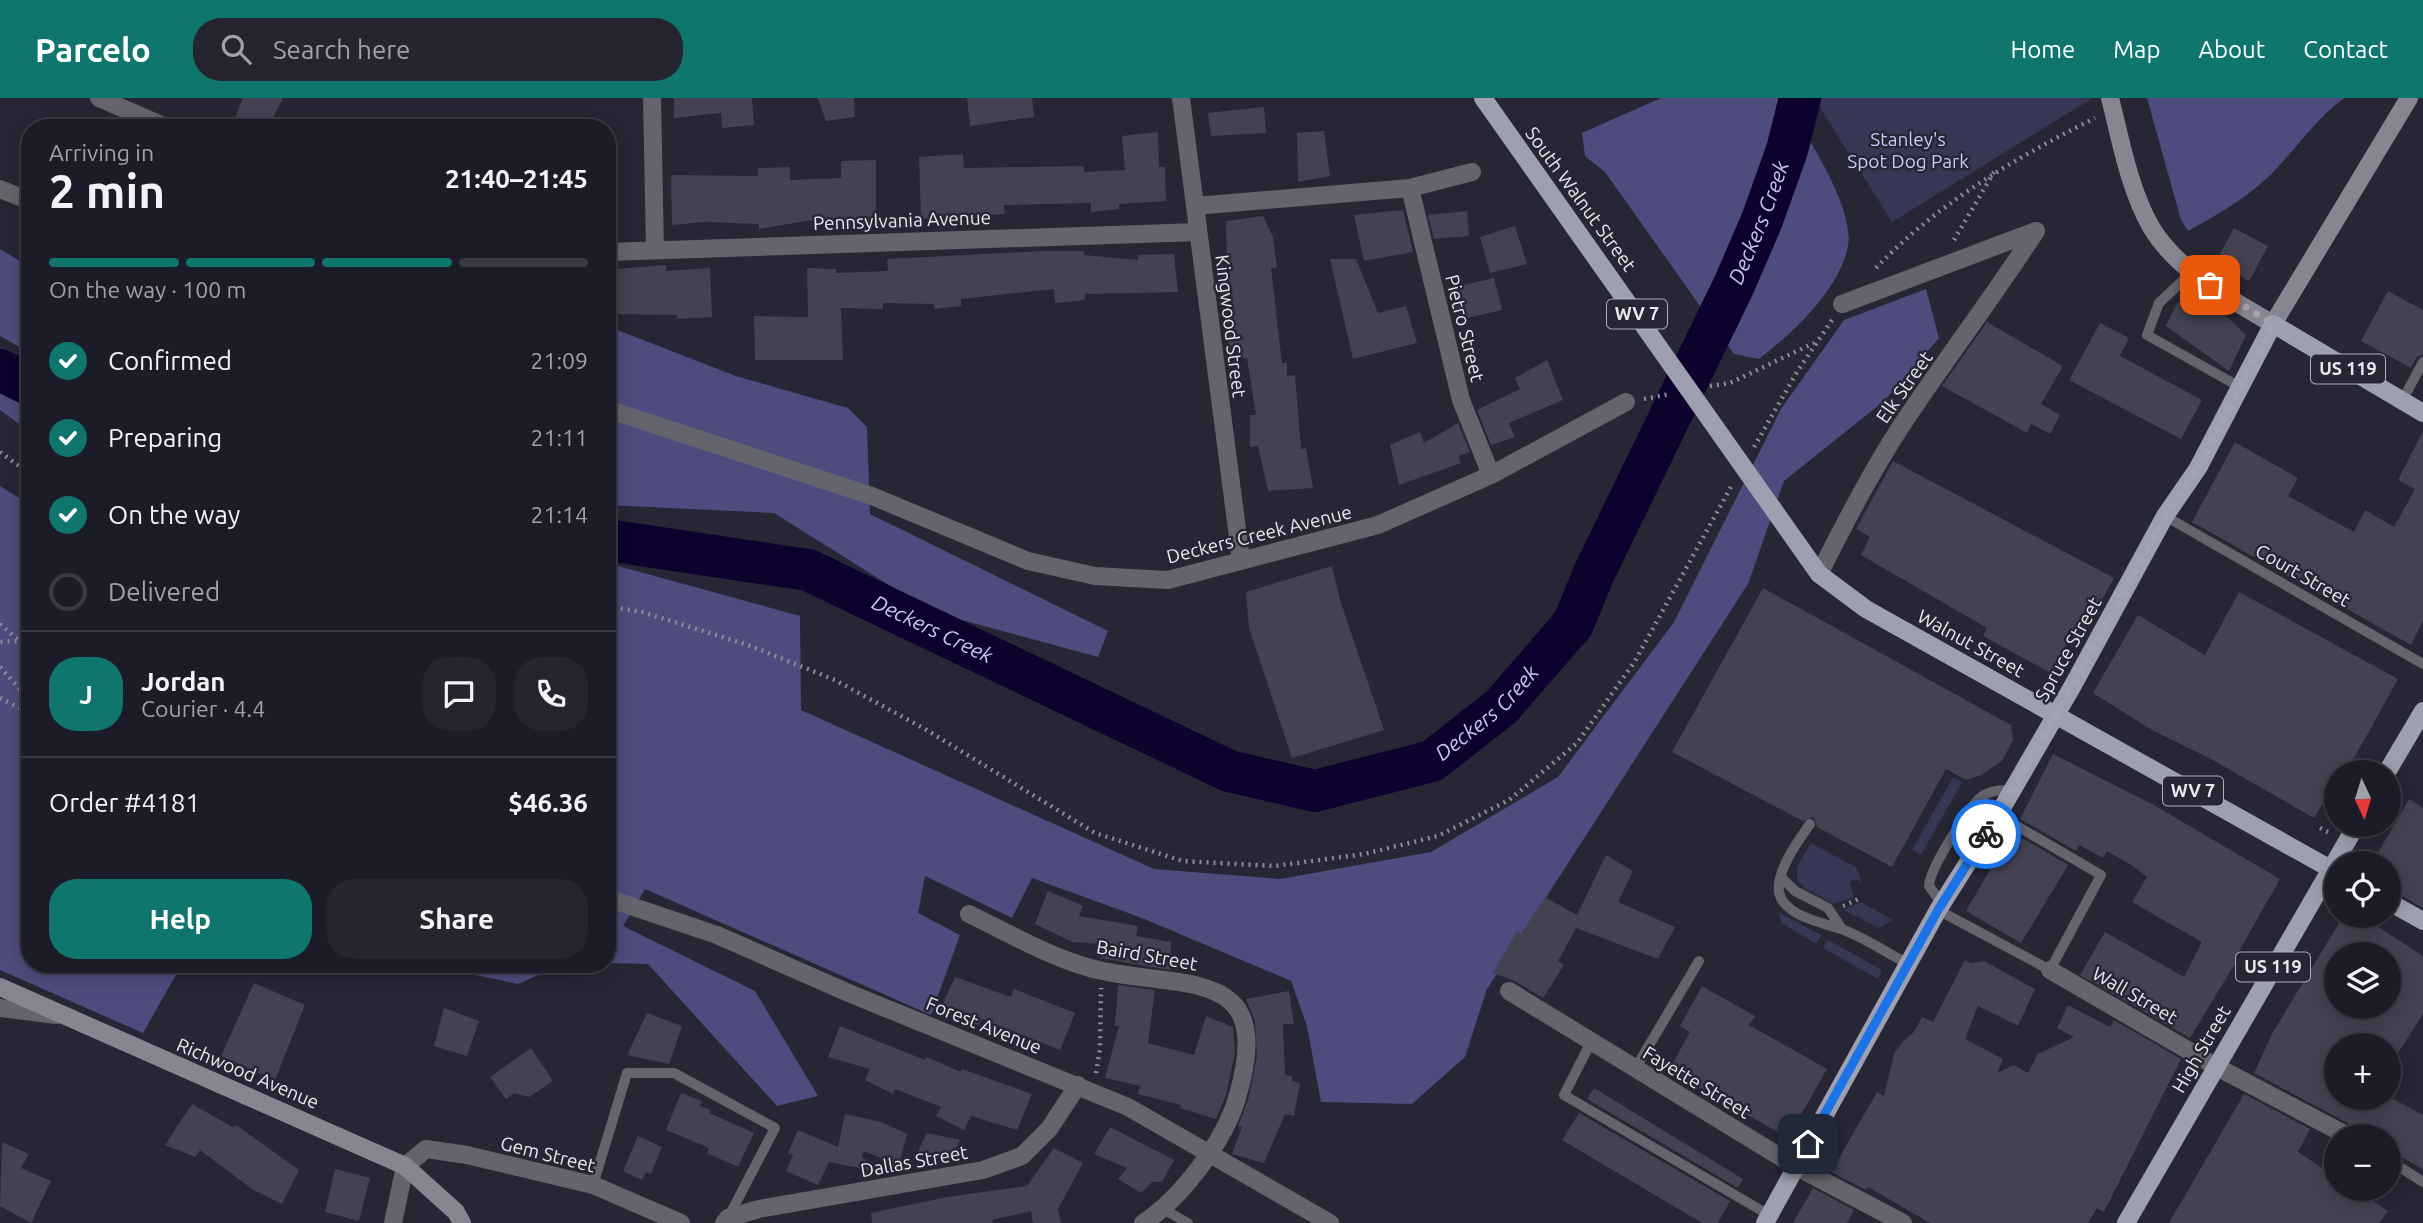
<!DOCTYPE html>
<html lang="en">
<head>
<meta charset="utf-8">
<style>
	:root { --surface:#1c1c28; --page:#252530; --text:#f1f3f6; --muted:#a0a1a8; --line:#3a3a45; --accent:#0f766e }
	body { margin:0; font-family:Ubuntu,sans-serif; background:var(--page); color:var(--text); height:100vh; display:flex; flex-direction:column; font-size:26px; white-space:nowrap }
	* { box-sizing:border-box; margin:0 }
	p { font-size:23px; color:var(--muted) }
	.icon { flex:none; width:38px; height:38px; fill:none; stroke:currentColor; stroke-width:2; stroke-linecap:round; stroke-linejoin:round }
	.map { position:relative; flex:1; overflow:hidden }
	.details { position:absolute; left:21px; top:21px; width:595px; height:854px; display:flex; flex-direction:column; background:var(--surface); border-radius:28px; box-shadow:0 4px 18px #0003,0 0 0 2px var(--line) }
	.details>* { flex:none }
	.needle { width:46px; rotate:176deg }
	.tools { position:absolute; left:2324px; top:662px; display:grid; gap:14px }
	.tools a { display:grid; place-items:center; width:77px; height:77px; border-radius:50%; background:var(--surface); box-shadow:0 4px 18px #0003,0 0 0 2px var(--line); font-size:35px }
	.pin { position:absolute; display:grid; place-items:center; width:60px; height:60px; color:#fff; margin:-30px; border-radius:14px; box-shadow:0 4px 10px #0006 }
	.courier { position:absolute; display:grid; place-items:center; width:70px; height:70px; margin:-35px; border:5px solid #1a73e8; border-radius:50%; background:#fff; color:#222; box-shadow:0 2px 9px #0007 }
	.head em { font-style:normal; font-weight:700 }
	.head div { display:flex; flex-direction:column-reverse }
	.head { display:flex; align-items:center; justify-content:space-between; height:119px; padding:0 28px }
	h1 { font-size:46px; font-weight:700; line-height:52px }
	.bar { display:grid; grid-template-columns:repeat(4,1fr); gap:10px 7px; align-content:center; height:84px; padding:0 28px }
	.bar i { height:9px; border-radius:5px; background:var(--line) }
	.bar .on { background:var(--accent) }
	.bar p { grid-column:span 4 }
	.line { display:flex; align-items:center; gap:18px; padding:0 28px; border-top:2px solid var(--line) }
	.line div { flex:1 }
	.round { display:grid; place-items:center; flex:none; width:74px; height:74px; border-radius:28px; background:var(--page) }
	ol { padding:0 28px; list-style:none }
	li { display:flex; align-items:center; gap:21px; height:77px }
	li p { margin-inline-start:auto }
	li .icon { padding:7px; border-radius:50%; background:var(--accent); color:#fff; stroke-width:4 }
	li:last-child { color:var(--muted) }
	li i { width:38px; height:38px; border:4px solid var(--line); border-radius:50% }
	.action { display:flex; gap:14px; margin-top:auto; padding:14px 28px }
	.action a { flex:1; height:80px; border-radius:28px; background:var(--accent); color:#fff; font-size:28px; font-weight:700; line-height:80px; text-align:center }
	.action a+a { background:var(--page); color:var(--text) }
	header { display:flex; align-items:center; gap:42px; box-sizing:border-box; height:98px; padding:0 35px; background:var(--accent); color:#fff }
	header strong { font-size:33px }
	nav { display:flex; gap:38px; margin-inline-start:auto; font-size:24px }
	.search { width:490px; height:63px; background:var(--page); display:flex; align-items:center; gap:18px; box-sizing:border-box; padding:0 24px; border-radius:28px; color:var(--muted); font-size:26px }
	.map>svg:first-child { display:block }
	.green { fill:#373655 }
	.forest { fill:#4e4b7e }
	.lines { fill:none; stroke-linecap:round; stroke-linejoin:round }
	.river { stroke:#0d022e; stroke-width:42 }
	.building { fill:#424252; fill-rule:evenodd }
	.path { stroke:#8c8c98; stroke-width:4.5; stroke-dasharray:2 5; stroke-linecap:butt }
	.lane { stroke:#64646c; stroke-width:10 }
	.street { stroke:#64646c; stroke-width:18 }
	.secondary { stroke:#858692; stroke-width:18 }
	.primary { stroke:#9fa0af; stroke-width:18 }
	.done { stroke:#a4a4b0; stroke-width:7; stroke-dasharray:0 12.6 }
	.route { stroke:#1a73e8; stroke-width:9 }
	.labels { text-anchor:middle; stroke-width:5; stroke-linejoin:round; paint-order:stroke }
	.shield { fill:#262635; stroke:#aeaeb9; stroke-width:2 }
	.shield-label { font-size:18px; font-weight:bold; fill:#e8e8f2 }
	.park-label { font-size:19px; fill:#c8c8f9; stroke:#262635 }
	.street-label { font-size:19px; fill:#e8e8f2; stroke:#262635 }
	.water-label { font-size:21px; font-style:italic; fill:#c7c7f8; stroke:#262635 }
</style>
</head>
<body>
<header>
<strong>Parcelo</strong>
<div class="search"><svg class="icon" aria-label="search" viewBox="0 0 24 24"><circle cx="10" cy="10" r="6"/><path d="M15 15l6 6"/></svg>Search here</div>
<nav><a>Home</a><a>Map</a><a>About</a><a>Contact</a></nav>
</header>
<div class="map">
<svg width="2423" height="1125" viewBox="0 0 2423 1125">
	<rect width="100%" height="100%" fill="#262635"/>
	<g class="green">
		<path d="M1814 0H2091V1L1892 124Z"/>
		<path d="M1953 679 1962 684 1921 757 1912 752Z"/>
		<path d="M1811 745 1857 770 1861 784 1855 781 1850 784 1854 799 1834 806 1806 791 1797 782V769Z"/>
		<path d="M1861 804 1893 822 1879 830 1844 812Z"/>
		<path d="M1778 814 1821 837 1816 846 1782 825Z"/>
		<path d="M1828 842 1882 872 1878 881 1823 850Z"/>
	</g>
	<g class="forest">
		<path d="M1661 0H1784C1804 34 1855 108 1848 148 1840 191 1793 235 1759 261L1734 256 1605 74 1585 58 1582 35Z"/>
		<path d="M2147 0H2344C2313 23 2293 56 2265 82 2242 103 2215 118 2188 133L2181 122Z"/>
		<path d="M0 151 30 169V255L0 238Z"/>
		<path d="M1926 191 1939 240 1884 303 1784 383 1748 486 1487 891 1465 959 1412 1006 1321 1004 1307 928 1291 883 1142 820 1032 780 1012 820 925 778 918 815 960 837 931 917 645 791 623 828 755 893 818 998 777 1008 648 866 607 865V465L800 518 801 612 1154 771 1280 781 1431 754 1558 679 1674 524 1781 311 1844 222Z"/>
		<path d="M607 228 736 278 848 310 867 329 870 416 1108 533 1098 559 932 514 774 415 607 407Z"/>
		<path d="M0 272 30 294V334L0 312Z"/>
		<path d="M0 388 30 407V866H182L143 935 0 872Z"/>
		<path d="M424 866H563L518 886Z"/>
	</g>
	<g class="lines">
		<g class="river">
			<path d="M0 272 30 287"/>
			<path id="s1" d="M607 442 808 472 1229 673 1315 693 1432 663 1501 609 1573 526 1594 475 1734 187 1762 122 1787 52 1800 0"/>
		</g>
	</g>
	<g class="building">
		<path d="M243 0H283L268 30H231Z"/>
		<path d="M674 0H752L754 27 722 30 721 15 674 20Z"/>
		<path d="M818 0H854L855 19 826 23Z"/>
		<path d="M967 0H1032L1034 19 970 28Z"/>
		<path d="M1264 9 1266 35 1211 38 1208 15Z"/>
		<path d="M1324 33 1330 78 1298 84 1297 35Z"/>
		<path d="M1158 34 1159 69H1165L1166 103 1119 106V111L1091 114V105L1004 107 1005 116 973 118V115L921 121 919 59 963 56 964 70 1084 68V74L1125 72 1122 38Z"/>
		<path d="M876 62V121L806 123 759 131V126L704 124 672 127 671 77 758 78V70L790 69V82L841 80V63Z"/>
		<path d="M1403 112 1413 154 1364 163 1354 117Z"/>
		<path d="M1467 113 1469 138 1434 141 1428 117Z"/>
		<path d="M1263 118 1273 139 1277 170H1271L1282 265H1287V278L1295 277 1301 351 1306 350 1313 390 1268 393 1258 348 1250 349V317H1256L1247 260 1229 262 1226 123Z"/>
		<path d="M1515 128 1527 166 1490 175 1480 139Z"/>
		<path d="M2234 130 2268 148 2249 183 2215 165Z"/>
		<path d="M1044 153H1084V157L1138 162V157L1174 156 1178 194 1085 196V202L1055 205 1054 191 961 201V208L934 211V206L883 205V211L841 210 843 262H755L754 218 808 219 807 170 836 171V175L888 173 887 161Z"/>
		<path d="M1330 161H1356L1378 215 1406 208 1417 245 1353 261Z"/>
		<path d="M666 167V173L710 170 712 219 677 221V217L607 216V172Z"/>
		<path d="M1494 180 1502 212 1458 222 1451 190Z"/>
		<path d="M2388 193 2423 212V256L2416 260 2411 270 2361 243Z"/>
		<path d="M2194 195 2217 209 2246 237 2229 273 2166 228 2177 205 2189 203Z"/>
		<path d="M1987 224 2063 268 2041 306 2060 317 2050 336 2031 326 2027 335 1942 288Z"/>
		<path d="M2100 225 2129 240 2120 258 2202 302 2181 341 2069 282Z"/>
		<path d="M1547 262 1563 302 1509 325 1515 339 1491 347 1477 312 1520 291 1515 280Z"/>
		<path d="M1458 325 1470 354 1458 358 1461 365 1399 387 1390 347 1420 334 1424 345Z"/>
		<path d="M2423 333V523L2411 547 2192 424 2235 344 2298 380 2288 398 2354 434 2365 412 2394 429 2415 391 2398 382Z"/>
		<path d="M1893 363 2114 480 2095 514 2087 509 2051 575 1983 538 1987 530 1861 457 1870 439 1856 431Z"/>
		<path d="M1332 468 1340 502 1384 632 1292 660 1249 530 1246 494Z"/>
		<path d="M1763 490 2011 627 2013 642 2002 663 1981 677 1966 682 1946 671 1892 769 1817 729 1814 719 1803 723 1672 654Z"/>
		<path d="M2239 494 2398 581 2352 664 2344 674H2336V684L2314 720 2211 661 2152 632 2093 595 2138 517 2205 557Z"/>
		<path d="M2053 656 2152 706 2280 781 2234 862 2236 864 2190 940 2080 877 2105 834 2184 879 2202 844 2132 804 2147 779 2133 768 2107 753 2103 760 2079 747 2076 753 2020 721Z"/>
		<path d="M2409 701 2423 710V810L2389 791V765H2372Z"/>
		<path d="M2012 734 2068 767 2021 845 1966 813Z"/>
		<path d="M1606 757 1633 773 1618 804 1675 829 1658 861 1576 830 1558 863 1564 867 1543 900 1515 883 1493 875 1517 833 1521 836 1545 799 1577 817Z"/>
		<path d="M1048 793 1083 808 1079 818 1138 828 1136 838 1171 844 1170 872 1100 860 1101 846 1072 844 1035 826Z"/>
		<path d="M2344 817H2360L2423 858V916L2389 969V947H2336V999H2390L2423 1017V1071L2389 1052V1038H2364L2353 1028 2254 975 2273 934ZM2336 856H2389V908H2336Z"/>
		<path d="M1965 862 1971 865 1984 863 2035 891 2018 928 1978 908 1965 941 2003 961 1997 975 2014 967 2028 975 2038 956 2074 939 2057 930 2068 907 2110 929 2114 922 2181 961 2104 1114 2097 1110 2088 1125H1930L1868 1089 1866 1092 1831 1074 1877 994 1884 998 1894 956 1903 943 1914 934 1922 919 1933 924Z"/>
		<path d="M955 879 1011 899 1014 891 1075 915 1060 952 982 921 979 927 939 914Z"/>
		<path d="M254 885 305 907 275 982 221 958Z"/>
		<path d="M1118 887 1155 892 1148 945 1194 957 1206 918 1233 929 1235 955 1226 997 1216 1021 1180 1010 1181 1007 1138 996 1140 988 1105 980 1119 928H1115Z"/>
		<path d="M1702 888 1755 918 1749 927 1827 971 1788 1040 1669 972 1690 934 1680 928Z"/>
		<path d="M1289 893 1294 926H1283L1285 977 1292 978V983L1300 985 1294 1018 1285 1016 1264 1065 1232 1056 1242 1029 1238 1028 1248 1002 1257 958 1255 923 1246 901Z"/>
		<path d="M444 910 479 923 467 958 434 948Z"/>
		<path d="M647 915 682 928 669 966 627 957Z"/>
		<path d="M840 928 925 962 926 959 961 974 962 971 1032 996 1017 1032 971 1018 964 1032 936 1018 941 1009 895 991 893 996 865 982 870 971 828 959Z"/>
		<path d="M531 950 553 983 529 999 514 995 506 1001 490 979Z"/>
		<path d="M1594 990 1743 1081 1738 1090 1587 1001Z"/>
		<path d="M681 995 702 1003 700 1008 711 1012 709 1015 754 1035 738 1069 707 1055 709 1050 666 1032Z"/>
		<path d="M2244 996 2310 1031 2298 1054 2336 1079V1090H2353L2388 1113 2379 1125H2169Z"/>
		<path d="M192 1006 234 1030 236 1027 299 1072 282 1106 252 1091 200 1052 195 1059 165 1047Z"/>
		<path d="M1579 1015 1730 1103 1718 1125H1702L1562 1042Z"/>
		<path d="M845 1016 881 1024 907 1036 899 1067 863 1053 862 1060 872 1065 870 1072 829 1064 818 1087 786 1073 793 1057 788 1055 798 1032 838 1049Z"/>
		<path d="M1110 1029 1174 1062 1162 1084H1152L1141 1095 1118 1081 1127 1070 1094 1056Z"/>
		<path d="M927 1035 960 1042 951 1061 940 1058 937 1063 917 1055Z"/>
		<path d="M638 1038 662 1049 651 1076 646 1074 642 1082 623 1073Z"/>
		<path d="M2 1044 29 1056 21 1070 51 1083 31 1125 0 1108Z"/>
		<path d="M1054 1050 1083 1065 1058 1111 1061 1125H1033L1031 1113 992 1122 993 1125H872L871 1115 947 1099 1027 1088Z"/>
		<path d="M335 1071 370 1080 359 1123 325 1114Z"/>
		<path d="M1813 1090 1854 1112 1847 1125H1793Z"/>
	</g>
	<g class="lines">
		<g class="path">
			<path d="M1954 142 1994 74"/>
			<path d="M1876 170C1939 104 2014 61 2095 20"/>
			<path d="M1710 288 1730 285 1814 245"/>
			<path d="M1644 301 1670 296"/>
			<path d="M1754 349 1797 274 1832 222"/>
			<path d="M0 354 30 376"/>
			<path d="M607 508 642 514 748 547 835 582 925 631 1095 735 1183 763 1275 768 1364 756 1438 738 1509 702 1577 645 1635 563 1732 387"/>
			<path d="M0 526 19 543 0 544"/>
			<path d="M0 569 30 602"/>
			<path d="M0 600 30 615"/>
			<path d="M2320 730 2330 735"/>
			<path d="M1843 808 1861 800"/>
			<path d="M1096 975 1100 951 1101 890"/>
		</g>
		<g class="lane">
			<path d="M2192 174 2159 205 2147 237 2240 289"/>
			<path d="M2402 303 2423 264"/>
			<path d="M2165 418 2423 566"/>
			<path d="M1810 726C1798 743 1776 773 1779 794 1783 818 1824 825 1841 831 1864 839 1887 855 1908 866"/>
			<path d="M1782 780 1795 793 1828 810 1842 831"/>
			<path d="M1942 806 1929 788C1929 772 1968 710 1981 699 1991 692 2000 692 2012 692"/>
			<path d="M1938 812 2050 872 2101 777 1998 717"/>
			<path d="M1590 946 1564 997 1769 1117"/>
			<path d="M1635 971 1699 863"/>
			<path d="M2389 1062 2423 1084"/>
			<path d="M593 1087 627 975H674L775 1030 728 1120"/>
			<path d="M1161 1110 1188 1125"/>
		</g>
		<g class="street">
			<path d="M99 0 168 30"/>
			<path d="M652 0 655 151"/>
			<path d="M1181 0 1241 462"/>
			<path d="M1410 90 1461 302 1491 377"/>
			<path d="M0 91 30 103"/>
			<path d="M1195 108 1410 90 1472 74"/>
			<path d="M607 154 1198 134"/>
			<path d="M1842 206 2036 133"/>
			<path d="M607 311 872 398 1028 463 1095 478 1168 482 1378 427 1491 377 1626 304"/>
			<path d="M1819 476C1848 419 1877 362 1914 309 1954 250 1997 193 2036 133"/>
			<path d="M607 800 717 837 851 896 1128 1009 1330 1125"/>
			<path d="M969 816C1008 835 1048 858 1090 870 1179 894 1278 862 1237 1000 1225 1042 1181 1101 1143 1125"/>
			<path d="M2050 872 2215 968 2348 1038"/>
			<path d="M1509 893 1795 1068 1903 1125"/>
			<path d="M0 910 57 917"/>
			<path d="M393 1125 405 1068 426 1051 467 1057 593 1087 681 1125"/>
			<path d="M724 1125 728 1120 759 1111 983 1072 1022 1058 1049 1031 1078 987"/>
		</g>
		<g class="secondary">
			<path d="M2110 0C2121 43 2129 90 2151 129 2177 173 2230 201 2273 226L2409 0"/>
			<path d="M0 889 405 1068 456 1114 462 1125"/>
		</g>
		<g class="primary">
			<path d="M1483 0 1819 476 1866 511 2336 774"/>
			<path d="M2387 674 2423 613"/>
			<path d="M2389 804 2423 823"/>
			<path d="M1765 1125 1938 812 1998 717 2072 589 2165 418 2198 370 2273 226 2423 315"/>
			<path d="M2126 1125 2357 726"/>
		</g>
	</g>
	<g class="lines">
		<path class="done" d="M1986 736 2072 589 2165 418 2198 370 2273 226 2210 187"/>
		<path class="route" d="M1808 1046 1938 812 1986 736"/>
	</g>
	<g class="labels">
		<g class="shield">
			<rect x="1607" y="201.5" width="60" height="29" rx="5"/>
			<rect x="2311" y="256.5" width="74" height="29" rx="5"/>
			<rect x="2163" y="678.5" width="60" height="29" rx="5"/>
			<rect x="2236" y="854.5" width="74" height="29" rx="5"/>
		</g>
		<g class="shield-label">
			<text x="1637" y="222">WV 7</text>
			<text x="2348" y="277">US 119</text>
			<text x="2193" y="699">WV 7</text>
			<text x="2273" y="875">US 119</text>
		</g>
		<g class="park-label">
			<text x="1908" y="48">Stanley's<tspan x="1908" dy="22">Spot Dog Park</tspan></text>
		</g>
		<g class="street-label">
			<text transform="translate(1581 101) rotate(54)" y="7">South Walnut Street</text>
			<text transform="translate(902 122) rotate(-2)" y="7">Pennsylvania Avenue</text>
			<text transform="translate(1231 228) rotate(83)" y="7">Kingwood Street</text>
			<text transform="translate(1465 230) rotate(76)" y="7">Pietro Street</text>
			<text transform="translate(1904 289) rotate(-55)" y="7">Elk Street</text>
			<text transform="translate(1259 436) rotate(-14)" y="7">Deckers Creek Avenue</text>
			<text transform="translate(2303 477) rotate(30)" y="7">Court Street</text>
			<text transform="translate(1971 545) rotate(29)" y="7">Walnut Street</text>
			<text transform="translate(2068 551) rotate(-61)" y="7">Spruce Street</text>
			<text transform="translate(1147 857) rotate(10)" y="7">Baird Street</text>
			<text transform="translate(2135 897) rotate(30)" y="7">Wall Street</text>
			<text transform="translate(984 927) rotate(22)" y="7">Forest Avenue</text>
			<text transform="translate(2201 951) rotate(-60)" y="7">High Street</text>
			<text transform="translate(248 975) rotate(23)" y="7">Richwood Avenue</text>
			<text transform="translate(1697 984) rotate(31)" y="7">Fayette Street</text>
			<text transform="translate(548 1056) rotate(14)" y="7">Gem Street</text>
			<text transform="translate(914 1063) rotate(-10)" y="7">Dallas Street</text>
		</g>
		<g class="water-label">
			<text dy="7" stroke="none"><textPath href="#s1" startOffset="1519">Deckers Creek</textPath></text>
			<text dy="7" stroke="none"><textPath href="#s1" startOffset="341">Deckers Creek</textPath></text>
			<text dy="7" stroke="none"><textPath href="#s1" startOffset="952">Deckers Creek</textPath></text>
		</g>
	</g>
</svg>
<div class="tools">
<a><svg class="needle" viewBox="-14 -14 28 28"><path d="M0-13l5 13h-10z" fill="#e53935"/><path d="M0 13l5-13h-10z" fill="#a0a1a8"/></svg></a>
<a><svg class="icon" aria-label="locate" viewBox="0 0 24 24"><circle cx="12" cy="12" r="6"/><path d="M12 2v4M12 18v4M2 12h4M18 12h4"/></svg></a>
<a><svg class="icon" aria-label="layers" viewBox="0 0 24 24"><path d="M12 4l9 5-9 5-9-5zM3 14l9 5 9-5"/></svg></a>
<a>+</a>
<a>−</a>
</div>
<div class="pin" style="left:2210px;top:187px;background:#ea580c"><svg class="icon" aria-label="bag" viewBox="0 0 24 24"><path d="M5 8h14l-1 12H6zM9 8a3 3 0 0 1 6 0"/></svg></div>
<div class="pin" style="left:1808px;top:1046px;background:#1f2937"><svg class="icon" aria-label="home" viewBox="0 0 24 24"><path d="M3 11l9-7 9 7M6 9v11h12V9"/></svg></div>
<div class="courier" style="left:1986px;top:736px"><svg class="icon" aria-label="bike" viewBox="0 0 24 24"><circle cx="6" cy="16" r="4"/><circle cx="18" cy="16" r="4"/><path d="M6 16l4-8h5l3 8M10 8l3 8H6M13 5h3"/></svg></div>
<section class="details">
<div class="head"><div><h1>2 min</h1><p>Arriving in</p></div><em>21:40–21:45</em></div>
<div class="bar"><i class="on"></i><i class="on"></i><i class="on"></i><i></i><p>On the way · 100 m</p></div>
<ol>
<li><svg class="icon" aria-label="check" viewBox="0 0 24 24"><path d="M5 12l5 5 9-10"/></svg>Confirmed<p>21:09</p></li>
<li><svg class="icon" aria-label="check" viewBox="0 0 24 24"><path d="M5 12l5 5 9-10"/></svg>Preparing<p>21:11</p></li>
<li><svg class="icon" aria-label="check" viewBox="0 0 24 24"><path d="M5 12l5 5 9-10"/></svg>On the way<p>21:14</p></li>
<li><i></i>Delivered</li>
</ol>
<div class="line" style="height:126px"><b class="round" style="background:var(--accent);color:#fff">J</b><div><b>Jordan</b><p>Courier · 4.4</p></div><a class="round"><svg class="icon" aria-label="chat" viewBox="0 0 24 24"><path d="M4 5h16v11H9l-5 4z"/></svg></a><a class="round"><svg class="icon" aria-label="phone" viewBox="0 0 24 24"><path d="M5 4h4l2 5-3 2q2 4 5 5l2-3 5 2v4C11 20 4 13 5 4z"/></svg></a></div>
<div class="line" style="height:91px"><div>Order #4181</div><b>$46.36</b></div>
<div class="action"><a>Help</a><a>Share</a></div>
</section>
</div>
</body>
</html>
